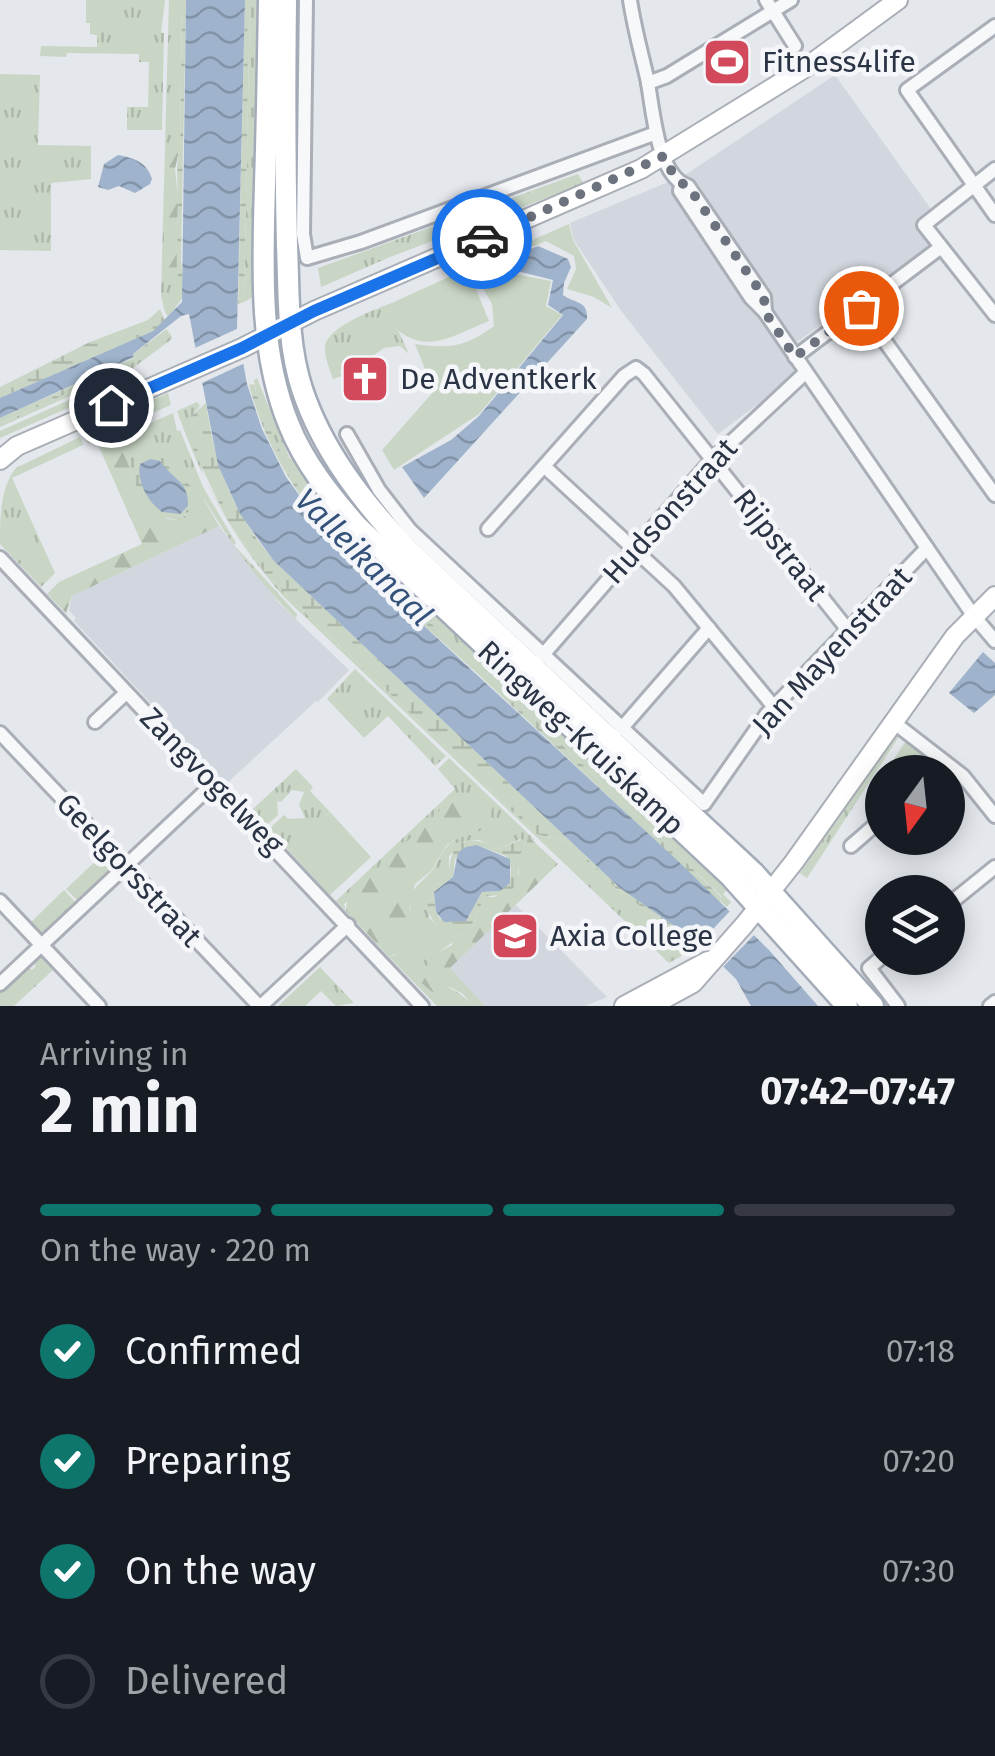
<!DOCTYPE html>
<html lang="en">
<head>
<meta charset="utf-8">
<style>
	:root { --surface:#171b24; --page:#242831; --text:#f1f3f6; --muted:#9ea1a6; --line:#363941; --accent:#0f766e }
	body { margin:0; font-family:"Fira Sans",sans-serif; background:var(--page); color:var(--text); height:100vh; display:flex; flex-direction:column; font-size:38px; white-space:nowrap }
	* { box-sizing:border-box; margin:0 }
	p { font-size:32px; color:var(--muted) }
	.icon { flex:none; width:55px; height:55px; fill:none; stroke:currentColor; stroke-width:2; stroke-linecap:round; stroke-linejoin:round }
	.map { position:relative; height:1006px; overflow:hidden }
	.panel { display:flex; flex-direction:column; background:var(--surface); flex:1 }
	.panel>* { flex:none }
	.needle { width:65px; rotate:195deg }
	.fabs { position:absolute; left:865px; top:755px; display:grid; gap:20px }
	.fabs a { display:grid; place-items:center; width:100px; height:100px; border-radius:50%; background:var(--surface); box-shadow:0 5px 25px #0003; font-size:50px }
	.pin { position:absolute; display:grid; place-items:center; width:85px; height:85px; color:#fff; margin:-42px; border:5px solid #fff; border-radius:50%; box-shadow:0 2px 10px #0007 }
	.courier { position:absolute; display:grid; place-items:center; width:100px; height:100px; margin:-50px; border:8px solid #1a73e8; border-radius:50%; background:#fff; color:#222; box-shadow:0 2px 12px #0007 }
	.summary em { font-style:normal; font-weight:700 }
	.summary div { display:flex; flex-direction:column-reverse }
	.summary { display:flex; align-items:center; justify-content:space-between; height:170px; padding:0 40px }
	h1 { font-size:65px; font-weight:700; line-height:75px }
	.bar { display:grid; grid-template-columns:repeat(4,1fr); gap:15px 10px; align-content:center; height:120px; padding:0 40px }
	.bar i { height:12px; border-radius:8px; background:var(--line) }
	.bar .on { background:var(--accent) }
	.bar p { grid-column:span 4 }
	ol { padding:0 40px; list-style:none }
	li { display:flex; align-items:center; gap:30px; height:110px }
	li p { margin-inline-start:auto }
	li .icon { padding:10px; border-radius:50%; background:var(--accent); color:#fff; stroke-width:4 }
	li:last-child { color:var(--muted) }
	li i { width:55px; height:55px; border:5px solid var(--line); border-radius:50% }
	.map>svg:first-child { display:block }
	.built { fill:#d2d6de }
	.grass { fill:url(#grass-tufts) }
	.forest { fill:url(#forest-firs) }
	.wetland { fill:url(#wetland-marsh); fill-rule:evenodd }
	.park { fill:#c9d6c5 }
	.water { fill:url(#water-waves) }
	.pier { fill:#e4e7ec }
	.lines { fill:none; stroke-linecap:round; stroke-linejoin:round }
	.street-casing { stroke:#a9aeb7; stroke-width:18 }
	.secondary-casing { stroke:#a9aeb7; stroke-width:22 }
	.primary-casing { stroke:#a3abb8; stroke-width:25 }
	.street { stroke:#f7f8fa; stroke-width:12 }
	.secondary { stroke:#fff; stroke-width:18 }
	.primary { stroke:#fff; stroke-width:20 }
	.done { stroke:#6c737f; stroke-width:10; stroke-dasharray:0 18 }
	.route { stroke:#1a73e8; stroke-width:12 }
	.labels { text-anchor:middle; stroke-width:9; stroke-linejoin:round; paint-order:stroke }
	.poi-label { font-size:30px; fill:#2b3445; stroke:#f4f6f9; text-anchor:start }
	.street-label { font-size:30px; fill:#2b3445; stroke:#f4f6f9 }
	.water-label { font-size:32px; font-style:italic; fill:#34527a; stroke:#f4f6f9 }
</style>
</head>
<body>
<div class="map">
<svg width="995" height="1006" viewBox="0 0 995 1006">
	<defs>
		<pattern id="grass-tufts" width="24" height="20" patternUnits="userSpaceOnUse" patternTransform="scale(2.5)"><rect width="24" height="20" fill="#c9d6c5"/><path d="M3 7l-1-3M5 7V3M7 7l1-3M15 17l-1-3M17 17v-4M19 17l1-3" fill="none" stroke="#adb8ab"/></pattern>
		<pattern id="forest-firs" width="22" height="20" patternUnits="userSpaceOnUse" patternTransform="scale(2.5)"><rect width="22" height="20" fill="#c9d6c5"/><path d="M5 1l3.5 6h-7zM16 11l3.5 6h-7z" fill="#adb8ab"/></pattern>
		<pattern id="wetland-marsh" width="20" height="14" patternUnits="userSpaceOnUse" patternTransform="scale(2.5)"><rect width="20" height="14" fill="#c9d6c5"/><path d="M1 5h8M5 5V1M11 12h8M15 12V8" fill="none" stroke="#adb8ab"/></pattern>
		<pattern id="water-waves" width="16" height="10" patternUnits="userSpaceOnUse" patternTransform="scale(2.5)"><rect width="16" height="10" fill="#9fb4cc"/><path d="M0 5q4-4 8 0t8 0" fill="none" stroke="#8293a7"/></pattern>
	</defs>
	<rect width="100%" height="100%" fill="#e4e7ec"/>
	<g class="built">
		<path d="M835 75 933 212 916 224 932 245 783 352 798 374 718 434 622 312 574 240 570 223 685 175Z"/>
		<path d="M219 526 279 603 349 670 318 702 316 701 226 784 74 621 76 618 69 610 72 596Z"/>
		<path d="M516 905 607 997 585 1006H485L449 968Z"/>
	</g>
	<g class="grass">
		<path d="M86 0H165L161 33H164L162 130H127V107H148L149 62H139V54L67 53 66 57 40 56 41 46 97 47V35L90 34V23H86Z"/>
		<path d="M169 0H182L180 146 179 151H168L164 269H177L181 296 164 309 161 295Z"/>
		<path d="M250 0H263C261 99 248 198 253 297L244 302Z"/>
		<path d="M0 74 40 75 38 145 91 146V179L51 183V251L0 250Z"/>
		<path d="M578 174 584 184 390 257 321 287 318 268Z"/>
		<path d="M394 302 385 319 399 332 409 354 400 346 384 348 354 369 340 370 342 376 333 379C330 370 324 356 325 346 329 325 377 309 394 302Z"/>
		<path d="M168 328 172 339 133 368 0 427V424L122 369 170 337Z"/>
		<path d="M125 375 127 378 111 389 0 438V431Z"/>
		<path d="M257 378 290 459 298 457 729 888 723 894 731 902 727 907 720 901 722 897 682 858C613 793 544 728 475 664 390 583 274 503 254 380Z"/>
		<path d="M168 393 171 405 126 424 92 426Z"/>
		<path d="M197 402 200 406 192 415 203 475 226 518 267 576 536 834 565 841 618 890 693 944 692 950 669 963 284 597C233 539 203 484 177 411Z"/>
		<path d="M173 413 177 431 180 430 203 487 236 543 234 545 297 614 296 619C259 583 229 542 204 498L193 508 155 522 141 499 117 434 133 431Z"/>
		<path d="M80 437 83 445 12 478 55 573 41 587 0 544C0 519 0 487 16 468Z"/>
		<path d="M355 669 446 756 435 766 388 716 364 738 327 699Z"/>
		<path d="M890 735H900L807 878 800 873 869 772Z"/>
		<path d="M908 738 944 763 932 772 926 767 918 772H885Z"/>
		<path d="M449 758 536 841 529 838 525 843 520 839 499 849 479 840 464 841 449 856V875L429 889V918L453 937 454 941 435 955 417 979C440 984 457 987 473 1006H437L389 957 395 955 419 927C401 896 409 894 431 872 437 865 439 857 444 850 452 838 466 835 480 831L479 794 464 807 455 798 344 904 346 911 336 901 455 789 438 769Z"/>
		<path d="M296 769 313 787 310 791 330 812 289 851 269 829 284 815 288 819 305 818 299 805 304 792 292 790 281 802 277 801 278 815 266 826 253 809Z"/>
		<path d="M103 854 114 866 113 869 79 902 66 889Z"/>
		<path d="M64 890 77 904 41 933 31 922Z"/>
		<path d="M41 957 53 970 14 1006H0V992L27 966 32 970 36 966 32 961Z"/>
		<path d="M320 967 354 1003 336 1006 321 991 305 1006H278Z"/>
	</g>
	<g class="forest">
		<path d="M167 151H179L175 169 178 196 177 269H163Z"/>
		<path d="M96 434H117L141 499 155 521 161 517C189 526 185 509 203 497L219 526 72 596 66 613 47 594 59 582 142 544 96 440 88 443 85 436Z"/>
		<path d="M479 793 493 806 488 821 480 831 454 840 446 846 431 871 415 884 409 907 419 927C416 941 402 952 389 957L346 911 347 898 454 797 464 806Z"/>
		<path d="M529 837 558 864 450 968 485 1006H473L463 994 450 987 438 997 417 979 435 954 452 945 453 937C476 934 476 915 484 897H495L519 873 517 857Z"/>
	</g>
	<g class="wetland">
		<path d="M182 0H186L181 258 184 296 168 317 164 309 180 296C174 264 178 233 178 201 178 181 175 165 180 146Z"/>
		<path d="M245 0H250L244 302 238 304Z"/>
		<path d="M160 309 165 321 153 331 0 398V387L90 342 148 320Z"/>
		<path d="M167 329 170 337 128 366 0 424V418L134 358 133 354Z"/>
		<path d="M254 384C289 511 380 574 471 660 542 726 612 792 682 858L722 898 719 902C641 826 561 752 481 677 385 587 285 519 249 385Z"/>
		<path d="M206 403C215 467 232 510 273 560L620 888 697 942 693 944 618 890 565 841 536 834 267 576 226 518 186 434 192 415Z"/>
		<path d="M155 455 165 459 170 469 192 487 193 508 180 519C152 522 124 485 138 459ZM150 459 160 461 167 472 188 489 190 502 153 505 140 477V464Z"/>
		<path d="M523 839 525 844C513 864 524 873 510 893L484 897C476 915 476 934 453 937 432 923 423 914 429 889L449 875C450 837 469 834 499 849ZM477 845 506 856 511 868 510 882 493 892H482L466 921 440 919 436 912 434 892 453 877 455 859Z"/>
	</g>
	<g class="park">
		<path d="M569 224 573 240 612 308 594 297 567 289 576 269 574 256 546 241 505 258 501 266 504 272 551 281 546 306 562 315 479 414 394 470 382 450 434 391 415 344C451 349 465 347 494 326L492 304 471 267Z"/>
		<path d="M462 271 475 287 489 321C445 339 423 358 385 319L394 302Z"/>
		<path d="M330 812 371 857 330 895 289 851Z"/>
	</g>
	<g class="water">
		<path d="M186 0H245L237 329 247 384 262 429 286 477 318 521 381 586 679 862 769 950 818 1006H751L736 979 700 944 620 888 273 560 240 514 218 465 189 314 181 316 133 354 134 357 0 418V398L153 331 182 302Z"/>
		<path d="M118 155C134 158 147 162 152 179L150 184 135 193 119 186 108 190 98 187 104 164Z"/>
		<path d="M538 246 568 259 571 267 564 283 563 295C575 304 588 300 587 319L424 498 402 467 451 440 479 416 563 315 548 305 553 280 505 268 504 264 509 258Z"/>
		<path d="M150 459 160 461C173 480 189 481 188 506L180 514 162 512C148 502 136 481 140 464Z"/>
		<path d="M983 652 995 663V695L974 713 949 693Z"/>
		<path d="M477 845 510 859V883L500 891 482 892 466 921 444 922 436 912 434 892 453 877 458 853 466 847Z"/>
	</g>
	<g class="pier">
		<path d="M239 328 245 363 202 383 195 348Z"/>
		<path d="M730 911 755 934 722 968 698 945Z"/>
	</g>
	<g class="lines">
		<g class="street-casing">
			<g id="street">
				<path d="M306 0 303 234 307 258 361 242 656 133"/>
				<path d="M630 0C634 27 641 52 647 78 653 106 656 176 688 186L764 297 765 312"/>
				<path d="M766 0 795 46"/>
				<path d="M995 26 907 90 995 215"/>
				<path d="M648 83 667 76 791 0"/>
				<path d="M995 169 924 225 995 315"/>
				<path d="M681 184 680 191 751 298 765 312 973 615 995 641"/>
				<path d="M861 308 995 495"/>
				<path d="M795 357 941 247"/>
				<path d="M347 434 379 490 410 530 704 804 767 714 927 548"/>
				<path d="M545 467 674 586 774 707"/>
				<path d="M488 529 624 376 636 368 644 374 848 630"/>
				<path d="M0 558 422 1006"/>
				<path d="M542 656 712 460 805 373"/>
				<path d="M892 721 963 776 995 816"/>
				<path d="M95 722 126 693"/>
				<path d="M621 729 709 628"/>
				<path d="M0 733 259 1006"/>
				<path d="M851 846 882 819"/>
				<path d="M0 901 99 1006"/>
				<path d="M948 905 995 867"/>
				<path d="M882 957 869 968 898 1006"/>
				<path d="M0 984 213 784"/>
				<path d="M261 1006 348 925"/>
				<path d="M990 1006 995 1002"/>
			</g>
		</g>
		<g class="secondary-casing">
			<g id="secondary">
				<path d="M0 460 17 446 242 348 314 311 641 169 808 66 898 0"/>
				<path d="M624 1006 708 961"/>
				<path d="M651 1006 693 983 745 924 794 862 955 636 995 596"/>
			</g>
		</g>
		<g class="primary-casing">
			<g id="primary">
				<path d="M269 0C268 61 267 122 265 184 263 264 258 350 289 425 304 463 331 496 357 526L730 876 847 1006"/>
				<path d="M286 0C285 82 285 163 287 245 289 293 287 343 302 389 322 450 363 502 406 548L754 873 873 1006"/>
			</g>
		</g>
		<use href="#street" class="street"/>
		<use href="#secondary" class="secondary"/>
		<use href="#primary" class="primary"/>
	</g>
	<g class="lines">
		<path class="done" d="M482 239 664 156C670 168 675 182 688 186L764 297 765 312 795 357 861 308"/>
		<path class="route" d="M111 405 242 348 314 311 482 239"/>
	</g>
	<defs>
		<g id="stadium-square" transform="scale(2.5)"><rect x="-9" y="-9" width="18" height="18" rx="4" fill="#d1495b" stroke="#f4f6f9"/><path d="M0-5a6.5 5 0 1 0 0 10a6.5 5 0 1 0 0-10ZM-3.5-1.8h7v3.6h-7Z" fill="#fff"/></g>
		<g id="church-square" transform="scale(2.5)"><rect x="-9" y="-9" width="18" height="18" rx="4" fill="#d1495b" stroke="#f4f6f9"/><path d="M-1.2-6h2.4v3.5h3.3v2.4h-3.3V6h-2.4V-.1h-3.3v-2.4h3.3Z" fill="#fff"/></g>
		<g id="school-square" transform="scale(2.5)"><rect x="-9" y="-9" width="18" height="18" rx="4" fill="#d1495b" stroke="#f4f6f9"/><path d="M0-5L7-2L0 1L-7-2ZM-4 1L0 2.5L4 1V4Q0 6-4 4Z" fill="#fff"/></g>
	</defs>
	<g fill-rule="evenodd">
		<use href="#stadium-square" x="727" y="62"/>
		<use href="#church-square" x="365" y="379"/>
		<use href="#school-square" x="515" y="936"/>
	</g>
	<g class="labels">
		<g class="poi-label">
			<text x="762" y="72">Fitness4life</text>
			<text x="400" y="389">De Adventkerk</text>
			<text x="550" y="946">Axia College</text>
		</g>
		<g class="street-label">
			<text transform="translate(670 511) rotate(-48)" y="10">Hudsonstraat</text>
			<text transform="translate(780 545) rotate(52)" y="10">Rijpstraat</text>
			<text transform="translate(832 651) rotate(-47)" y="10">Jan Mayenstraat</text>
			<text transform="translate(581 738) rotate(43)" y="10">Ringweg-Kruiskamp</text>
			<text transform="translate(212 781) rotate(46)" y="10">Zangvogelweg</text>
			<text transform="translate(129 870) rotate(47)" y="10">Geelgorsstraat</text>
		</g>
		<g class="water-label">
			<text transform="translate(364 557) rotate(45)" y="11">Valleikanaal</text>
		</g>
	</g>
</svg>
<div class="fabs">
<a><svg class="needle" viewBox="-14 -14 28 28"><path d="M0-13l5 13h-10z" fill="#e53935"/><path d="M0 13l5-13h-10z" fill="#9ea1a6"/></svg></a>
<a><svg class="icon" aria-label="layers" viewBox="0 0 24 24"><path d="M12 4l9 5-9 5-9-5zM3 14l9 5 9-5"/></svg></a>
</div>
<div class="pin" style="left:861px;top:308px;background:#ea580c"><svg class="icon" aria-label="bag" viewBox="0 0 24 24"><path d="M5 8h14l-1 12H6zM9 8a3 3 0 0 1 6 0"/></svg></div>
<div class="pin" style="left:111px;top:405px;background:#1f2937"><svg class="icon" aria-label="home" viewBox="0 0 24 24"><path d="M3 11l9-7 9 7M6 9v11h12V9"/></svg></div>
<div class="courier" style="left:482px;top:239px"><svg class="icon" aria-label="car" viewBox="0 0 24 24"><path d="M5 17H2v-5l4-1 3-4h7l3 4 3 1v5h-3M9 17h6M6 11h13"/><circle cx="7" cy="17" r="2"/><circle cx="17" cy="17" r="2"/></svg></div>
</div>
<section class="panel">
<div class="summary"><div><h1>2 min</h1><p>Arriving in</p></div><em>07:42–07:47</em></div>
<div class="bar"><i class="on"></i><i class="on"></i><i class="on"></i><i></i><p>On the way · 220 m</p></div>
<ol>
<li><svg class="icon" aria-label="check" viewBox="0 0 24 24"><path d="M5 12l5 5 9-10"/></svg>Confirmed<p>07:18</p></li>
<li><svg class="icon" aria-label="check" viewBox="0 0 24 24"><path d="M5 12l5 5 9-10"/></svg>Preparing<p>07:20</p></li>
<li><svg class="icon" aria-label="check" viewBox="0 0 24 24"><path d="M5 12l5 5 9-10"/></svg>On the way<p>07:30</p></li>
<li><i></i>Delivered</li>
</ol>
</section>
</body>
</html>
